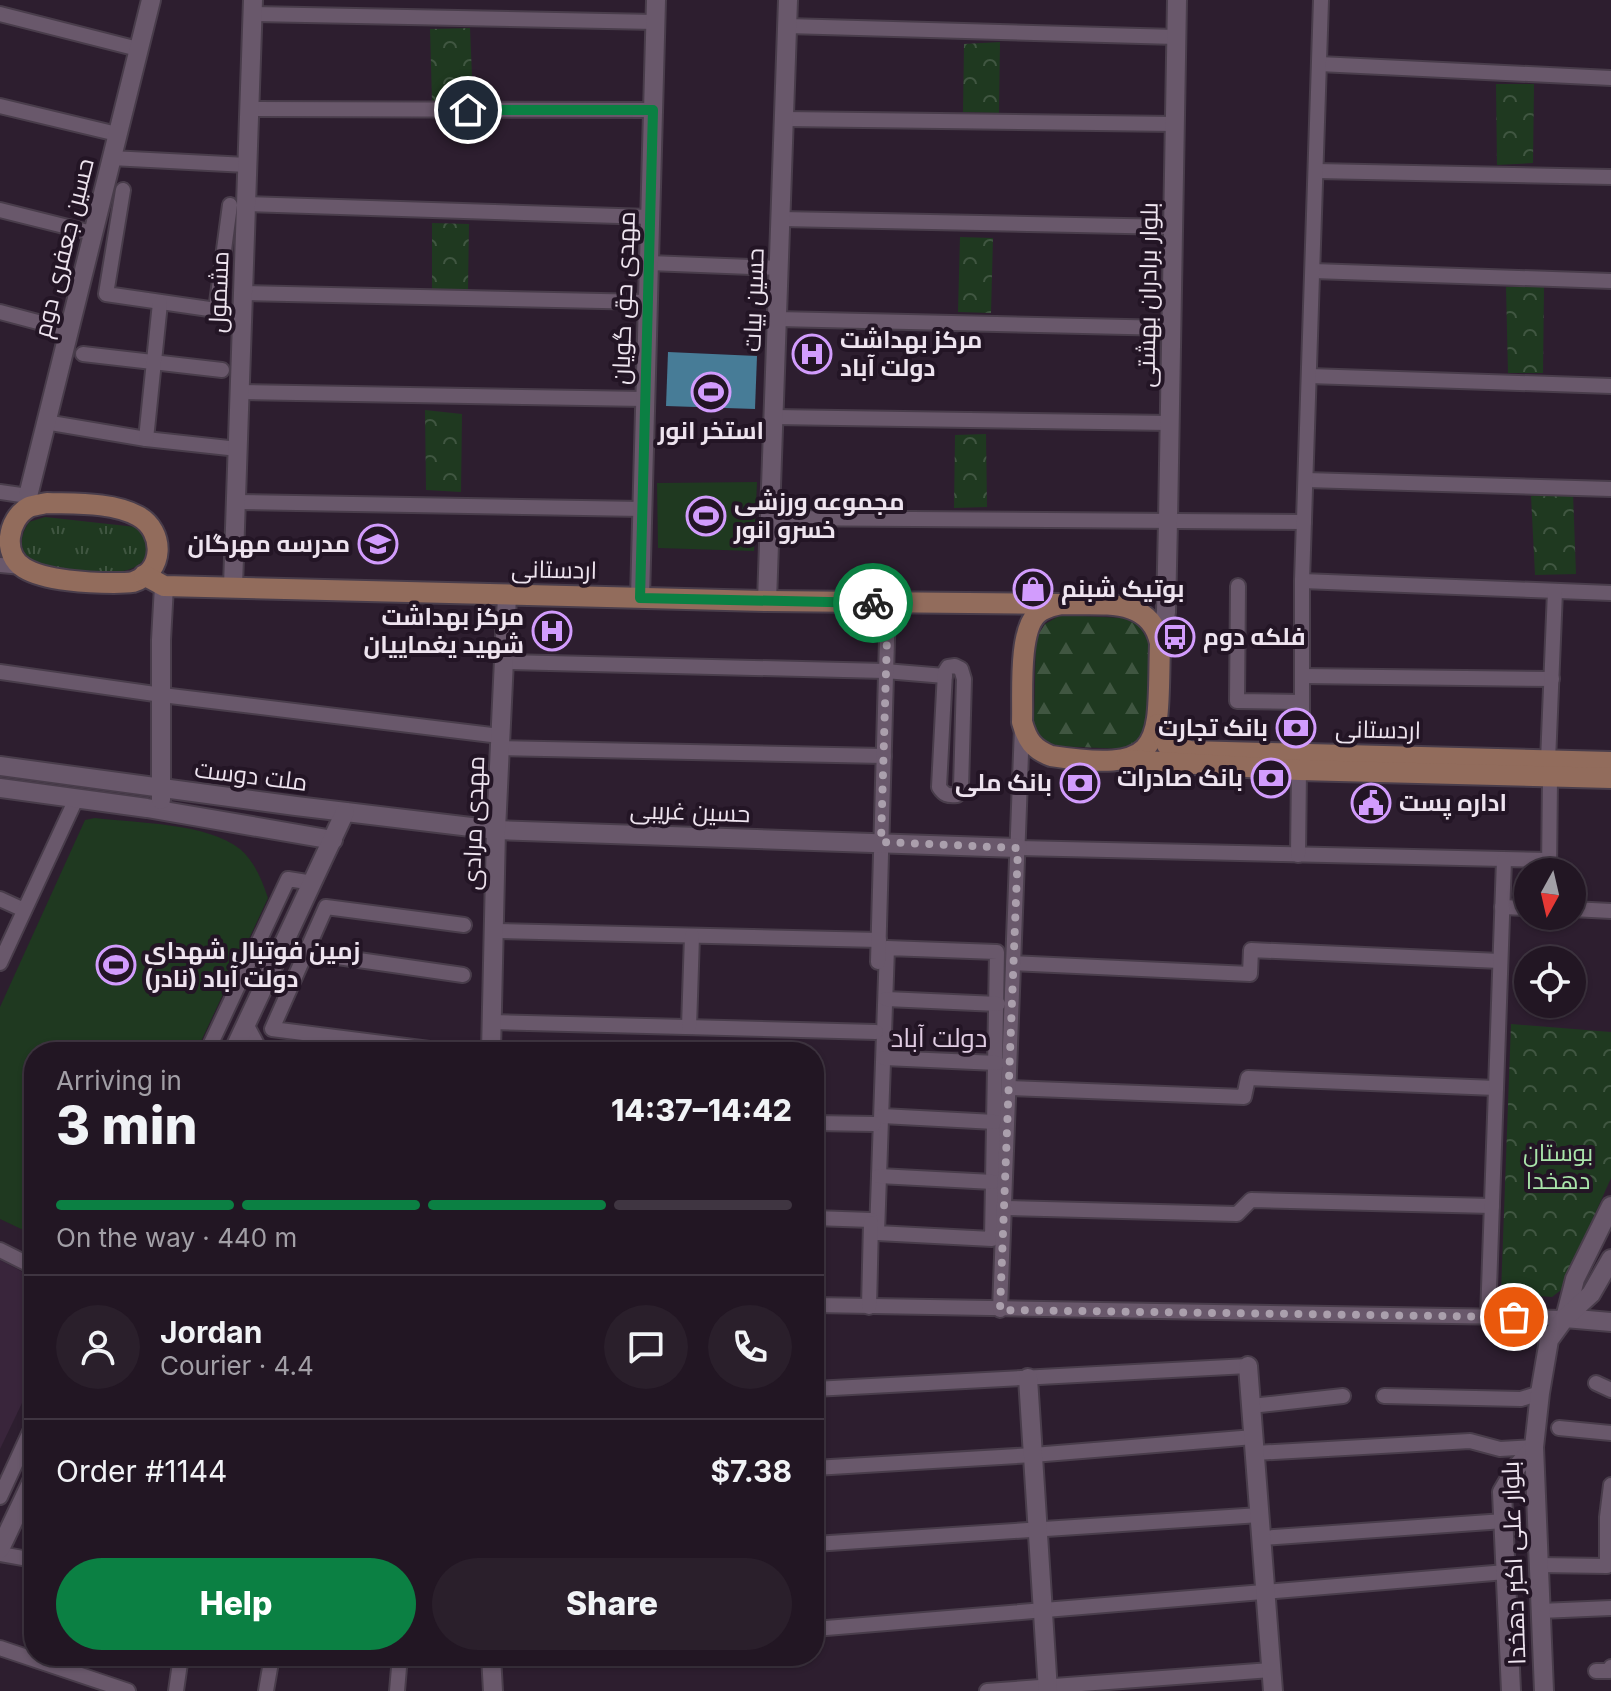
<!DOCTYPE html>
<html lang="en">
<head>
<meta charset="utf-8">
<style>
	:root { --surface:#221623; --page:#2a1f2b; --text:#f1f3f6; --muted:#a29fa6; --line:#3f3541; --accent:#0b8043 }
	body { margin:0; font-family:Inter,Cairo,sans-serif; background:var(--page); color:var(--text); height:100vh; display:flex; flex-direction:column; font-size:30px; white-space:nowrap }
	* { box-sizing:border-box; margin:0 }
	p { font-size:26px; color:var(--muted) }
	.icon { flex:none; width:44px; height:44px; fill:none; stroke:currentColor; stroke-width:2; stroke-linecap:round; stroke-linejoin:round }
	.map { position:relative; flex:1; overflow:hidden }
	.sheet { position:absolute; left:24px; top:1042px; width:800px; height:624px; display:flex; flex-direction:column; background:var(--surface); border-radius:32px; box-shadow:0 2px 6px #0004,0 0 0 2px var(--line) }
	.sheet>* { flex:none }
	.needle { width:52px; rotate:188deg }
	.buttons { position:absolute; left:1514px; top:858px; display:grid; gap:16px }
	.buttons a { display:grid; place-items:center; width:72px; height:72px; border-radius:50%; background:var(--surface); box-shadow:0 2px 6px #0004,0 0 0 2px var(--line); font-size:40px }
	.pin { position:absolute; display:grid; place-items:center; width:68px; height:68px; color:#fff; margin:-34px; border:4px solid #fff; border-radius:50%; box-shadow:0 2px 8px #0007 }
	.courier { position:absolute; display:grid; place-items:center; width:80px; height:80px; margin:-40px; border:6px solid #0b8043; border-radius:50%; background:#fff; color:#222; box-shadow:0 2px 10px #0007 }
	.summary em { font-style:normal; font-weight:800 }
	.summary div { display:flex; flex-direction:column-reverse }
	.summary { display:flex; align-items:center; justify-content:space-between; height:136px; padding:0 32px }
	h1 { font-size:52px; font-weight:800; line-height:60px }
	.bar { display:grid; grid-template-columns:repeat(4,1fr); gap:12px 8px; align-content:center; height:96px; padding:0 32px }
	.bar i { height:10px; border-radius:6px; background:var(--line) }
	.bar .selected { background:var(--accent) }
	.bar p { grid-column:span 4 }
	.line { display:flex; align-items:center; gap:20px; padding:0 32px; border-top:2px solid var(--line) }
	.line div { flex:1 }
	.round { display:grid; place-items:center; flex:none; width:84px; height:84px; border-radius:42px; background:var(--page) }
	.primary-button { display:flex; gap:16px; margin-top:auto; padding:16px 32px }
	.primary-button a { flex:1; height:92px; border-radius:48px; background:var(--accent); color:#fff; font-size:32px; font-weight:800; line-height:92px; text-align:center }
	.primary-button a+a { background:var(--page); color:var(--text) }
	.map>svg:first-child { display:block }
	.built { fill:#39253b }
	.grass { fill:url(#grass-tufts) }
	.forest { fill:url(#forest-firs) }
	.park { fill:url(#park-crowns) }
	.pitch { fill:#1f3920 }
	.water { fill:#477c97 }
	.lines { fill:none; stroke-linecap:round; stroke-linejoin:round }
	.minor-casing { stroke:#493d4b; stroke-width:18 }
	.tertiary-casing { stroke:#493d4b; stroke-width:22 }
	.secondary-casing { stroke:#493d4b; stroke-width:24 }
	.minor { stroke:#69586b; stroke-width:14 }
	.tertiary { stroke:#69586b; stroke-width:18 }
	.secondary { stroke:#926c5c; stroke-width:20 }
	.done { stroke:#aa9fac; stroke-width:8; stroke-dasharray:0 14.4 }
	.route { stroke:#0b8043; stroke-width:10 }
	.labels { text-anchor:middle; stroke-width:8; stroke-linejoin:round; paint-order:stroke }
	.street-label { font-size:24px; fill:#eee4ef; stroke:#231525 }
	.poi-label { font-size:24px; font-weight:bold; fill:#eee4ef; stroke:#231525; text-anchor:start }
	.park-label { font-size:24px; fill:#a9e5aa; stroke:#231525 }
	.neighbourhood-label { font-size:26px; fill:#e1cde3; stroke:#231525 }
</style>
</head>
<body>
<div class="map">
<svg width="1611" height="1691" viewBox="0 0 1611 1691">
	<defs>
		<pattern id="grass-tufts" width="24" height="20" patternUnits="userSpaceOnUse" patternTransform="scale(2)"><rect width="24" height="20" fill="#1f3920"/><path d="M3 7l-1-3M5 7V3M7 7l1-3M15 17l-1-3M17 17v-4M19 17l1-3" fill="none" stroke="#405641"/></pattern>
		<pattern id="forest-firs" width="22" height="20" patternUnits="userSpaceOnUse" patternTransform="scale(2)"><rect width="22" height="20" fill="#1f3920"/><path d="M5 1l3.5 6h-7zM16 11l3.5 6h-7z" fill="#405641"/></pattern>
		<pattern id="park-crowns" width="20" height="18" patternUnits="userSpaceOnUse" patternTransform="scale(2)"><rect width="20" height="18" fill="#1f3920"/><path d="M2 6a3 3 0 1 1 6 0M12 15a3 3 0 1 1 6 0" fill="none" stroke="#405641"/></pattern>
	</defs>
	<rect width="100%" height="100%" fill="#2d1e2f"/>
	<path class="built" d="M0 1260 34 1278V1378L0 1449Z"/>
	<path class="grass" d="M45 517 136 527C145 534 150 542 146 554 137 586 61 568 36 564 19 552 18 539 29 522Z"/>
	<path class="forest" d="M1061 615 1123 618 1140 626 1149 644 1147 728 1139 742 1124 749 1054 746 1041 738 1034 724 1036 638 1045 624Z"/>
	<g class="park">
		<path d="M470 28 473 100 432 102 430 29Z"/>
		<path d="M1000 42 999 113 963 112 964 44Z"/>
		<path d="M1496 84H1534L1533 163 1497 165Z"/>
		<path d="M432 223 469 224 468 290 432 289Z"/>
		<path d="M960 237 993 238 991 313 958 312Z"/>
		<path d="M1506 287H1544L1543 373H1508Z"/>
		<path d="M425 410 462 414 461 492 426 490Z"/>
		<path d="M986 434 987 507 954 508 955 435Z"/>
		<path d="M1573 493 1576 574 1535 575 1531 496Z"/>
		<path d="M1511 1024 1611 1032V1178L1561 1290 1552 1297 1501 1293Z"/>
	</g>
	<g class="pitch">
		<path d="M757 482 754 551 658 548 657 483Z"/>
		<path d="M95 818C137 823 208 823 240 849 255 862 262 880 268 898L196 1052H34V1235L0 1219V1007L85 820Z"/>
	</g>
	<path class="water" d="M668 352 757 356 755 409 666 406Z"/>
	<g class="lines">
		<g class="minor-casing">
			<g id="minor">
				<path d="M0 14 138 49"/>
				<path d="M252 14 655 22"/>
				<path d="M787 26 1176 37"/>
				<path d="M1319 64 1611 78"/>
				<path d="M0 106 117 134"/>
				<path d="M249 109 653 110"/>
				<path d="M785 119 1175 124"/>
				<path d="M111 158 247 165"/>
				<path d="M1316 171 1611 177"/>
				<path d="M123 190 106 294 216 310 230 205"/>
				<path d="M246 204 650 217"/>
				<path d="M0 210 92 233"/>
				<path d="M781 219 1173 227"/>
				<path d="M649 263 779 268"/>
				<path d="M1313 271 1611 281"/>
				<path d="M243 293 648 302"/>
				<path d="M0 312 68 330"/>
				<path d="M777 319 1171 328"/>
				<path d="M83 354 222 370"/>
				<path d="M1309 376 1611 386"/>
				<path d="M240 392 645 399"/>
				<path d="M774 417 1170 423"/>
				<path d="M45 422 146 439 238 449"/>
				<path d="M146 439 160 303"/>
				<path d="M1306 480 1611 489"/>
				<path d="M0 492 28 496"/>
				<path d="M236 502 642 509"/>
				<path d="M770 518 1304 522"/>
				<path d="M0 565 22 567"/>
				<path d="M1302 581 1611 593"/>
				<path d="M1238 586 1237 701 1302 702"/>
				<path d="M504 662 885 671 945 676"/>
				<path d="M955 666 961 669 964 679 961 788 957 795C948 796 944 795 939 787L945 672 948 667Z"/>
				<path d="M0 672 162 695 500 736"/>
				<path d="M1302 676 1552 679"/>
				<path d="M500 748 884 756"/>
				<path d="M1302 754V581L1321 0"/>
				<path d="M1548 761 1555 591"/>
				<path d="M1018 848 1549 860"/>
				<path d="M1298 855 1299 770"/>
				<path d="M1549 872 1550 777"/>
				<path d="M0 899 24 910"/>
				<path d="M1502 907 1528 908"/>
				<path d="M1572 909 1611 911"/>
				<path d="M495 931 879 940"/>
				<path d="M887 948 997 952 992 1239 877 1233Z"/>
				<path d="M282 949 463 975"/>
				<path d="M878 962 888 603"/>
				<path d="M0 963 76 799"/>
				<path d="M1013 963 1250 974 1251 950 1500 961"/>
				<path d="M886 999 998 1004"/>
				<path d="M492 1022 876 1032"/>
				<path d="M246 1024 261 1052"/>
				<path d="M689 1027 692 936"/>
				<path d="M437 1050 272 1029 326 907 464 925"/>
				<path d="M207 1052 288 879 313 883"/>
				<path d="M884 1058 997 1063"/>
				<path d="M1009 1088 1244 1097 1248 1078 1496 1088"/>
				<path d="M882 1116 995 1122"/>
				<path d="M814 1123 874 1124"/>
				<path d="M879 1176 993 1182"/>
				<path d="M1004 1208 1237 1214 1251 1200 1492 1206"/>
				<path d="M814 1218 871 1220"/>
				<path d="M0 1250 34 1267"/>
				<path d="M814 1305 1565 1318"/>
				<path d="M869 1307 871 1223"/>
				<path d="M1000 1310 1022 727"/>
				<path d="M1488 1317 1504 860"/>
				<path d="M1596 1383 1611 1390"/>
				<path d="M814 1389 1248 1366"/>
				<path d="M1384 1396 1521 1399 1540 1393"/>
				<path d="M1251 1406 1343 1396"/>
				<path d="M1559 1428 1611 1433"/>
				<path d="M1255 1453 1470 1441 1500 1449 1534 1447"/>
				<path d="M814 1468 1033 1455 1254 1437"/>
				<path d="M0 1497 34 1423"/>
				<path d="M1261 1538 1504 1521"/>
				<path d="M814 1544 1260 1515"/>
				<path d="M0 1554 34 1560"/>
				<path d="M1538 1565 1607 1566V1517L1611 1485"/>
				<path d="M1540 1611 1611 1608"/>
				<path d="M814 1629 1506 1572"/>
				<path d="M0 1648 128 1691"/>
				<path d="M1596 1671H1609L1611 1667"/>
				<path d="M176 1691 181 1656"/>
				<path d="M266 1691 272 1656"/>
				<path d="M397 1691 400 1656"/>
				<path d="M987 1691 1271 1670"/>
			</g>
		</g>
		<g class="tertiary-casing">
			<g id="tertiary">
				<path d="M28 508V496L151 0"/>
				<path d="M233 586 253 0"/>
				<path d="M640 598 656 0"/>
				<path d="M767 601 788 0"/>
				<path d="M1160 643 1166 612 1168 521 1177 0"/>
				<path d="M0 766 296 806 496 830 1018 848"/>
				<path d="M0 788 147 808 333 840"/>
				<path d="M161 800V640L164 586"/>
				<path d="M233 1052 345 812"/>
				<path d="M491 1052 496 830 507 596"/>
				<path d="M1565 1318 1575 1279 1611 1206"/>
				<path d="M1565 1318 1611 1322"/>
				<path d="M1248 1366 1273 1691"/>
				<path d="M1028 1378 1048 1691"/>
				<path d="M0 1549 34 1477"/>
				<path d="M491 1656 493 1691"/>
				<path d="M1511 1691 1502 1492 1516 1468 1534 1447"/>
				<path d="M1544 1691 1534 1447 1540 1393 1549 1340 1565 1318 1591 1294 1611 1259"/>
			</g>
		</g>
		<g class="secondary-casing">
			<g id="secondary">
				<path d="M47 503C75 504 112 502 138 516 165 531 165 572 133 582 127 583 120 583 114 583 91 583 45 581 24 568 2 555 7 519 29 507 34 505 42 504 47 503Z"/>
				<path d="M144 575 164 586 767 601 1061 604"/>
				<path d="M1061 604C1099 606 1150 595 1160 643 1157 743 1169 774 1051 756 1033 749 1027 740 1022 722 1023 696 1018 632 1037 614 1044 607 1053 606 1061 604Z"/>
				<path d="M1158 724 1167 745 1190 751 1611 762"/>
				<path d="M1127 760 1299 770 1611 778"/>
			</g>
		</g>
		<use href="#minor" class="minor"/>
		<use href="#tertiary" class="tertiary"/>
		<use href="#secondary" class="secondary"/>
	</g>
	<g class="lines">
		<path class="done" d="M873 603H888L881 842 1018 848 1000 1310 1514 1317"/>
		<path class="route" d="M468 110H653L640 598 873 603"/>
	</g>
	<defs>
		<g id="hospital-ring" transform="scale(2)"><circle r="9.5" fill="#231525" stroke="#d29cfd" stroke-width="1.5"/><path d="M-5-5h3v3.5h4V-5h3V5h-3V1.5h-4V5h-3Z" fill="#d29cfd"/></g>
		<g id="stadium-ring" transform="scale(2)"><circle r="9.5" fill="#231525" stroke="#d29cfd" stroke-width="1.5"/><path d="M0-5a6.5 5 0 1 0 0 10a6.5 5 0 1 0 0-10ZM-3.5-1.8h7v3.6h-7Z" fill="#d29cfd"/></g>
		<g id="school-ring" transform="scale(2)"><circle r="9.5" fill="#231525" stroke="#d29cfd" stroke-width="1.5"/><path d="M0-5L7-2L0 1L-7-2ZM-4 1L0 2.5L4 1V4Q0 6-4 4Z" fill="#d29cfd"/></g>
		<g id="shop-ring" transform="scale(2)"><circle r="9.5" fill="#231525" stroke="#d29cfd" stroke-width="1.5"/><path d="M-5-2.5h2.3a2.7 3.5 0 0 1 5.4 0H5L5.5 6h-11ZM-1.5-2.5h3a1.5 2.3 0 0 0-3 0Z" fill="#d29cfd"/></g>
		<g id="bus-ring" transform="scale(2)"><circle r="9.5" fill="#231525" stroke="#d29cfd" stroke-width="1.5"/><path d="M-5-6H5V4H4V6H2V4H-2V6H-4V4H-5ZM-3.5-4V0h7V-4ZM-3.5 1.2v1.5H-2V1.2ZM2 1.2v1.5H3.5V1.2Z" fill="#d29cfd"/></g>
		<g id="bank-ring" transform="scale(2)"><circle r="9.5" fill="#231525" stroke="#d29cfd" stroke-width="1.5"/><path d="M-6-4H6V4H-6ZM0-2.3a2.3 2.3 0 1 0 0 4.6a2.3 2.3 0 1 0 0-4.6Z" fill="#d29cfd"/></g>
		<g id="civic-ring" transform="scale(2)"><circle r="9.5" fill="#231525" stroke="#d29cfd" stroke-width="1.5"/><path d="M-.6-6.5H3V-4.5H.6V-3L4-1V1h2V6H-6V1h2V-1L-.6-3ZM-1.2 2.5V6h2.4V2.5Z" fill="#d29cfd"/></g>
	</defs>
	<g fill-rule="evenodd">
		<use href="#hospital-ring" x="812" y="354"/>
		<use href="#stadium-ring" x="711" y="392"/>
		<use href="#stadium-ring" x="706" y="516"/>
		<use href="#school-ring" x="378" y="544"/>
		<use href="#shop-ring" x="1033" y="589"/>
		<use href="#hospital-ring" x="552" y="631"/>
		<use href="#bus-ring" x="1175" y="637"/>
		<use href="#bank-ring" x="1296" y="728"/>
		<use href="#bank-ring" x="1271" y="778"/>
		<use href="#bank-ring" x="1080" y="783"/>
		<use href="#civic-ring" x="1371" y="803"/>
		<use href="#stadium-ring" x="116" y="965"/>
	</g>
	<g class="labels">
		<g class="street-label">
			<text transform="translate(64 248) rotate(-76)" y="8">حسین جعفری دوم</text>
			<text transform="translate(219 292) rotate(-88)" y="8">مشمول</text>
			<text transform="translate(1148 295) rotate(-89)" y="8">بلوار برادران بهشتی</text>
			<text transform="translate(624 298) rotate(-88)" y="8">مهدی حق گویان</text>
			<text transform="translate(754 300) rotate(-88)" y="8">حسین بیات</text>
			<text transform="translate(554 570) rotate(1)" y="8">اردستانی</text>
			<text transform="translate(1378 730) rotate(1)" y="8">اردستانی</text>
			<text transform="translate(251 776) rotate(7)" y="8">ملت دوست</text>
			<text transform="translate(690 812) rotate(2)" y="8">حسین غریبی</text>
			<text transform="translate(474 823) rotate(-88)" y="8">مهدی مرادی</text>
			<text transform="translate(1514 1563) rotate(-92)" y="8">بلوار علی اکبر دهخدا</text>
		</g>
		<g class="poi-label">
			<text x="840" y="348">مرکز بهداشت<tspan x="840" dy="28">دولت آباد</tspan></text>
			<text x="711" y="439" text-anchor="middle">استخر انور</text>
			<text x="734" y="510">مجموعه ورزشی<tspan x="734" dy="28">خسرو انور</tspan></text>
			<text x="350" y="552" text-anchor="end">مدرسه مهرگان</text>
			<text x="1061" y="597">بوتیک شبنم</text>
			<text x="524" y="625" text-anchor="end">مرکز بهداشت<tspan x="524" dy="28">شهید یغماییان</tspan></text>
			<text x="1203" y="645">فلکه دوم</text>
			<text x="1268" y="736" text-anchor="end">بانک تجارت</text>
			<text x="1243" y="786" text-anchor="end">بانک صادرات</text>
			<text x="1052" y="791" text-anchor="end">بانک ملی</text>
			<text x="1399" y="811">اداره پست</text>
			<text x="144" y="959">زمین فوتبال شهدای<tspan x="144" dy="28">دولت آباد (نادر)</tspan></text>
		</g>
		<g class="park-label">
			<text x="1558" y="1161">بوستان<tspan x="1558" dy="28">دهخدا</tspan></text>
		</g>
		<g class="neighbourhood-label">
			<text x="939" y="1047">دولت آباد</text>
		</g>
	</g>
</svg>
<div class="buttons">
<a><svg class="needle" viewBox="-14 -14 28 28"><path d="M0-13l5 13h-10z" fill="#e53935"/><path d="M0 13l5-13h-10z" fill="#a29fa6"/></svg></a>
<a><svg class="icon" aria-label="locate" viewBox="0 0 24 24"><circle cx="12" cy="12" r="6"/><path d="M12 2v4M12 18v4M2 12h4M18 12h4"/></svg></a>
</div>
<div class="pin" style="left:1514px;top:1317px;background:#ea580c"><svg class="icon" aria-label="bag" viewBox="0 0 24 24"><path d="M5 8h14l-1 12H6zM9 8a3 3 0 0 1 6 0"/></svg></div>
<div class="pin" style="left:468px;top:110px;background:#1f2937"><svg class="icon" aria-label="home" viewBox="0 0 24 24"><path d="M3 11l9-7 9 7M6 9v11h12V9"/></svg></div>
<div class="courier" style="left:873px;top:603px"><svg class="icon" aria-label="bike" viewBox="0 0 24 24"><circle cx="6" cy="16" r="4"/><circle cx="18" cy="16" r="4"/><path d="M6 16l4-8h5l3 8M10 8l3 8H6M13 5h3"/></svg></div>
<section class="sheet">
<div class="summary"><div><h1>3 min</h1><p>Arriving in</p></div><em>14:37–14:42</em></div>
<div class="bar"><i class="selected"></i><i class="selected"></i><i class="selected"></i><i></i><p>On the way · 440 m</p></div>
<div class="line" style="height:144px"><a class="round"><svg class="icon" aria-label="person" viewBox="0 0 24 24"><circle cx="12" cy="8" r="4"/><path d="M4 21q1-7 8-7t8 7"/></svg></a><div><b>Jordan</b><p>Courier · 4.4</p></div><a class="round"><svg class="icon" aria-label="chat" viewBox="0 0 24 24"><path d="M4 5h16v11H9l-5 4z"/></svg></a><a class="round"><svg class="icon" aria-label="phone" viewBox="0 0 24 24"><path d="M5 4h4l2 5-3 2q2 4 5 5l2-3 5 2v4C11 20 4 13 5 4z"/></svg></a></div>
<div class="line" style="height:104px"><div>Order #1144</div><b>$7.38</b></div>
<div class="primary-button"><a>Help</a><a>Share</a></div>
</section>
</div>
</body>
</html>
